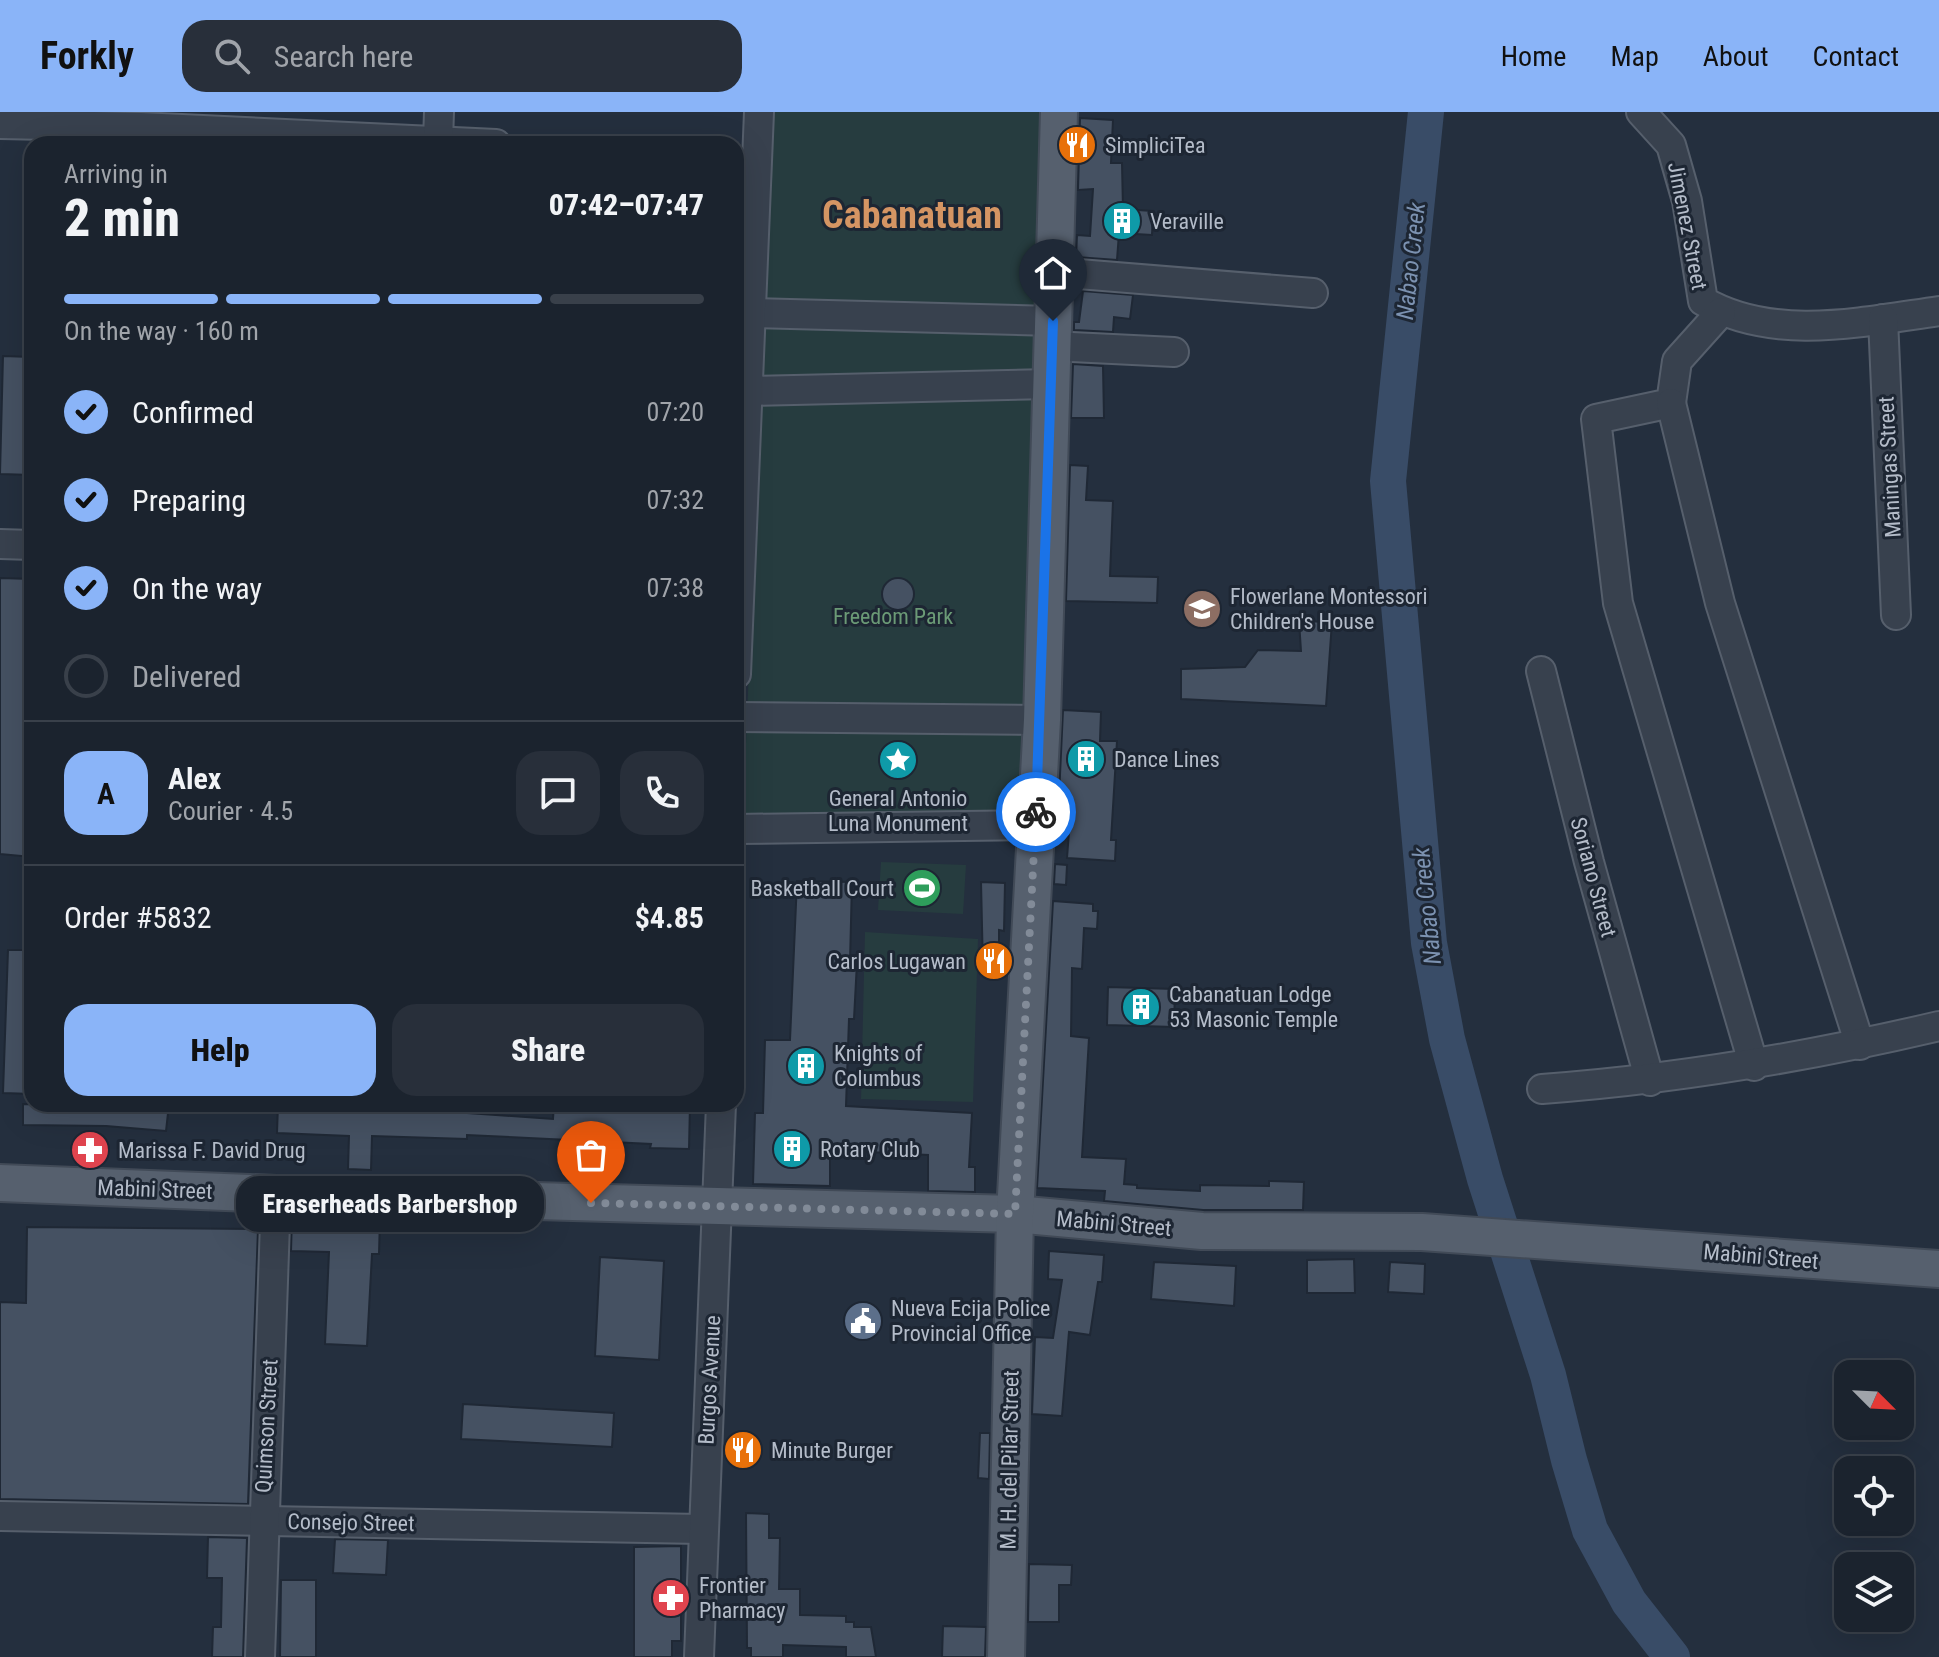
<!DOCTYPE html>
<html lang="en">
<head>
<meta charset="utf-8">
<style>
	:root { --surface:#1b232e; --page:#282f3a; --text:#f1f3f6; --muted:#a0a4aa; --line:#39404a; --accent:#8ab4f8 }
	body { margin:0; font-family:"Roboto Condensed",sans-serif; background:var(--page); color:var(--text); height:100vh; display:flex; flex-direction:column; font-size:30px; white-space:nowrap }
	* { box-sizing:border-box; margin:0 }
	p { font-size:26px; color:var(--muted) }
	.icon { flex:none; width:44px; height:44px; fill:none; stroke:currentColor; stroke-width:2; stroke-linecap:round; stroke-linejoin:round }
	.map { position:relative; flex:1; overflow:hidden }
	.sheet { position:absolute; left:24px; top:24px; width:720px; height:976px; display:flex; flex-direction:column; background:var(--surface); border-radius:24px; box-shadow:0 8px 32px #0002,0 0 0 2px var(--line) }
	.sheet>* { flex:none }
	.needle { width:52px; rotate:114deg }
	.fabs { position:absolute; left:1834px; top:1248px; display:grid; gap:16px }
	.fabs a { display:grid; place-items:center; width:80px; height:80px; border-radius:16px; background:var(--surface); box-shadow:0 8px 32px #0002,0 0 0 2px var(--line); font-size:40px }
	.pin { position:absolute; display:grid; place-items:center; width:68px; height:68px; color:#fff; margin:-82px -34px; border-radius:50% 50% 50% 0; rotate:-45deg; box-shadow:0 0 8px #0007 }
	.pin .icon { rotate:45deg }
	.courier { position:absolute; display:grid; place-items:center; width:80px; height:80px; margin:-40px; border:6px solid #1a73e8; border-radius:50%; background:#fff; color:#222; box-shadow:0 2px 10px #0007 }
	.bubble { position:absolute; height:56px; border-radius:24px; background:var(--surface); box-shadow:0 8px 32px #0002,0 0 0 2px var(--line); font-size:26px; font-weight:800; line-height:56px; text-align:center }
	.overview em { font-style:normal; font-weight:800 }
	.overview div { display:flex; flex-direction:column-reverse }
	.overview { display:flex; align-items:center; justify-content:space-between; height:136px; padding:0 40px }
	h1 { font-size:52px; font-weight:800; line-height:60px }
	.bar { display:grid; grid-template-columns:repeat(4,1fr); gap:12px 8px; align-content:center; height:96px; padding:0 40px }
	.bar i { height:10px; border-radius:6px; background:var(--line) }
	.bar .active { background:var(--accent) }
	.bar p { grid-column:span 4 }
	.line { display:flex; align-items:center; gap:20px; padding:0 40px; border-top:2px solid var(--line) }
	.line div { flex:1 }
	.round { display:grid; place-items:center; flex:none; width:84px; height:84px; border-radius:24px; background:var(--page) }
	ol { padding:0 40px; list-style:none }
	li { display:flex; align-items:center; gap:24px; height:88px }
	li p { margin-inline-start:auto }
	li .icon { padding:8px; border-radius:50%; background:var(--accent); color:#111; stroke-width:4 }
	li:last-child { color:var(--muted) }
	li i { width:44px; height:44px; border:4px solid var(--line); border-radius:50% }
	.cta { display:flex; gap:16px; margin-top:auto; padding:16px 40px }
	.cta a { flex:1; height:92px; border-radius:24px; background:var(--accent); color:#111; font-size:32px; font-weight:800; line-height:92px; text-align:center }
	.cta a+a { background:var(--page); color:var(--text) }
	header { display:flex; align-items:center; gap:48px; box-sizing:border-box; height:112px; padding:0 40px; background:var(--accent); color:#111 }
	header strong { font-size:38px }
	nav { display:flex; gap:44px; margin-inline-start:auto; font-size:28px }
	.search { width:560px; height:72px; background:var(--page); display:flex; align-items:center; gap:20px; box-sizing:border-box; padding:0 28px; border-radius:24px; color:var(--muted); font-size:30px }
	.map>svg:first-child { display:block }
	.green { fill:#263c3f }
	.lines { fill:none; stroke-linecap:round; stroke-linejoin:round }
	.river { stroke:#394c67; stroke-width:36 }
	.building { fill:#455162; stroke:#1f2835; stroke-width:2 }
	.minor-casing { stroke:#565f6c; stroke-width:32 }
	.major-casing { stroke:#414a57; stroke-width:40 }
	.minor { stroke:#38414e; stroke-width:28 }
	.major { stroke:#56606e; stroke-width:36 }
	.done { stroke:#828b98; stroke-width:8; stroke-dasharray:0 14.4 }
	.route { stroke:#1a73e8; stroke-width:10 }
	.labels { text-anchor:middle; stroke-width:6; stroke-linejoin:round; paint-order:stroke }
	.poi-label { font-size:22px; fill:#b4bcc9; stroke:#1d2633; text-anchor:start }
	.street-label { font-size:22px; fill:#b4bcc9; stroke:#1d2633 }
	.park-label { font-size:22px; fill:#6b9a76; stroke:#1d2633 }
	.water-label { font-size:24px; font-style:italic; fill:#7c92b1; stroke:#1d2633 }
	.town-label { font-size:38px; font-weight:bold; fill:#d59563; stroke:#1d2633 }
</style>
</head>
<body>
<header>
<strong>Forkly</strong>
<div class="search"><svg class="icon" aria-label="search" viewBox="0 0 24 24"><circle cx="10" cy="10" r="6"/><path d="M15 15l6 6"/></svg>Search here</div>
<nav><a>Home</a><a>Map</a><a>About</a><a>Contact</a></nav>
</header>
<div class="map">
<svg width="1939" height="1545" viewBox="0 0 1939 1545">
	<rect width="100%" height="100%" fill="#242f3e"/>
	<g class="green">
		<path d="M771 0H1053L1030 709 743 707Z"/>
		<path d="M881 750 966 753 963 802 878 798Z"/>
		<path d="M865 820 978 827 973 990 861 987Z"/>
	</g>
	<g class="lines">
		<path class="river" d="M1426 0 1388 369 1429 831 1447 927 1485 1067 1548 1263 1569 1348 1590 1418 1629 1490 1672 1545"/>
	</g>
	<g class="building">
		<path d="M1080 6 1113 8 1111 51H1122L1123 97 1153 99 1152 123 1119 121 1117 148 1076 145 1077 123 1090 124 1093 77 1078 78Z"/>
		<path d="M1083 179 1133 183 1130 207 1114 205 1113 220 1074 218V210H1079Z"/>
		<path d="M3 244 32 245V363L0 362Z"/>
		<path d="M1073 252 1103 254 1104 306H1071Z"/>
		<path d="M1070 353 1088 354 1086 388 1113 389 1110 464 1158 465 1157 491 1066 489Z"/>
		<path d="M0 466 32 467V745L0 742Z"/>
		<circle cx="898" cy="482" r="16"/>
		<path d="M1299 509 1332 510 1326 594 1181 587V557L1245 555 1258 538 1301 539Z"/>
		<path d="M1063 598 1101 600 1100 629H1117L1111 728H1116L1115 749 1067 746 1070 707 1058 706Z"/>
		<path d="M1055 752 1067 753 1066 773 1054 772Z"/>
		<path d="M797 769 852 770 850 850H857L854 907H849L846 994 972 1001 969 1055H975V1080L928 1079V1043L830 1038V1074L753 1072 755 1001H763L765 928H790Z"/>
		<path d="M981 770 1005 771 1004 819 999 818V858H983Z"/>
		<path d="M1053 789 1093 792V799H1098L1097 817 1084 816 1082 857 1072 856 1071 924 1089 926 1082 1045 1126 1047 1124 1072 1137 1073V1076L1200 1079V1073L1269 1074V1069L1304 1070 1303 1098H1203L1104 1089 1105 1079 1037 1076Z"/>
		<path d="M8 838H32V982L3 981Z"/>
		<path d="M1108 875 1175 877 1174 915 1107 913Z"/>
		<path d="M23 992 147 994 169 992 166 1019 106 1014 23 1013Z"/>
		<path d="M278 992 468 993V1001L553 1007 554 992H690L689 1037 650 1036 651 1032 467 1023V1027L372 1024 371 1058 348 1057 349 1024 277 1021Z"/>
		<path d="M292 1103 380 1106 379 1142H372L367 1234 325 1232 329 1140 291 1139Z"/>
		<path d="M27 1115 258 1117 248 1392 0 1387V1190L26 1191Z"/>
		<path d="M1049 1139 1104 1143 1102 1170H1098L1090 1223 1069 1220 1062 1304 1032 1302 1035 1225 1053 1226 1062 1168 1048 1167Z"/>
		<path d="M600 1145 664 1149 659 1248 595 1244Z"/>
		<path d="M1354 1147 1355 1181H1307V1148Z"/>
		<path d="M1154 1150 1236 1154 1234 1194 1151 1187Z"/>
		<path d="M1390 1150 1425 1152 1424 1182 1388 1180Z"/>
		<path d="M463 1292 614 1301 612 1335 461 1327Z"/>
		<path d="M980 1321H990L989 1367 978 1366Z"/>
		<path d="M746 1401 769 1402V1426H780L779 1477H800V1503L846 1504V1510H854V1515H871L876 1545H846V1535L783 1533V1545H751V1536H747Z"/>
		<path d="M208 1425 247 1426 243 1545H212L213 1515H221L222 1466H207Z"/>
		<path d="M335 1427 388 1428 386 1463 333 1461Z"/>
		<path d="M681 1434V1529H672V1545H634V1435Z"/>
		<path d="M1029 1452 1072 1453 1071 1473H1059V1510H1028Z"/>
		<path d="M281 1468H316V1545H280Z"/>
		<path d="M943 1514 986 1515 985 1545H942Z"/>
	</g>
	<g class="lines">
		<g class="minor-casing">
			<g id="minor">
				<path d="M1641 0 1671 33 1687 89 1703 189C1774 230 1862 210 1939 199"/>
				<path d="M0 12 140 15 496 32"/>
				<path d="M438 29 439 0"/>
				<path d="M1054 160 1313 181"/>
				<path d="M1721 200 1677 249 1671 291 1596 307 1618 491 1754 954"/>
				<path d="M748 201 1053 209"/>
				<path d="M1883 207 1896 503"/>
				<path d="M1051 234 1174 240"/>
				<path d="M746 279 1050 272"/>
				<path d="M1671 291 1720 491 1860 933"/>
				<path d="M0 432 32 433"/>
				<path d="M1541 559 1589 750 1650 969"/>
				<path d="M736 562 759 0"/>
				<path d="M736 605 1042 608"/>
				<path d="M736 717 1035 713"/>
				<path d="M1542 977C1677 967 1807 945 1939 914"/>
				<path d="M0 1404 702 1417"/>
				<path d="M260 1545 276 1082"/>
				<path d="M699 1545 721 992"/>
			</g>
		</g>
		<g class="major-casing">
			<g id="major">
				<path d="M0 1071 276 1082 1015 1102 1202 1119 1422 1120 1939 1157"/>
				<path d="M1006 1545 1015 1102 1042 608 1059 0"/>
			</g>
		</g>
		<use href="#minor" class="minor"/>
		<use href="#major" class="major"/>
	</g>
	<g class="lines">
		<path class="done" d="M591 1091 1015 1102 1036 700"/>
		<path class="route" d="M1036 700 1053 209"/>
	</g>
	<defs>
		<g id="restaurant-disc" transform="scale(2)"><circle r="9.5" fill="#e8710a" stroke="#1d2633"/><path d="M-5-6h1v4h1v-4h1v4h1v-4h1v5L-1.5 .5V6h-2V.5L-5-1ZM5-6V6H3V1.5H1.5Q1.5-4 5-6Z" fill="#fff"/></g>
		<g id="building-disc" transform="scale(2)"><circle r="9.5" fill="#0f9aa8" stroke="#1d2633"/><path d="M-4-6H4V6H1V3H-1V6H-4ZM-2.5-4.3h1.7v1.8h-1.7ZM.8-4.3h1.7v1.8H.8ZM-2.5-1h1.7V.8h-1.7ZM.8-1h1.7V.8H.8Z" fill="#fff"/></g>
		<g id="school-disc" transform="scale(2)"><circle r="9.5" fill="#8d6e63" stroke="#1d2633"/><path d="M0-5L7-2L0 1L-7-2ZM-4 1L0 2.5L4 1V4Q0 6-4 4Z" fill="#fff"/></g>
		<g id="sight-disc" transform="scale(2)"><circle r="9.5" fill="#0f9aa8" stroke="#1d2633"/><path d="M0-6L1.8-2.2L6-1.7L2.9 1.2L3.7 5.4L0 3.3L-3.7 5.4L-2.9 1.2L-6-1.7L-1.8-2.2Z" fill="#fff"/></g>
		<g id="stadium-disc" transform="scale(2)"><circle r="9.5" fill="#2e9e5b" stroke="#1d2633"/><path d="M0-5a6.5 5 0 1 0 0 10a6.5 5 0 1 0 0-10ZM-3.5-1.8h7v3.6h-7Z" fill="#fff"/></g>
		<g id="pharmacy-disc" transform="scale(2)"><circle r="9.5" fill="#e0444e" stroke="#1d2633"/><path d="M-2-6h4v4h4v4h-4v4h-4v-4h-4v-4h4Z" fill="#fff"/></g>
		<g id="civic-disc" transform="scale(2)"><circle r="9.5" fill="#5c6f8a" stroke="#1d2633"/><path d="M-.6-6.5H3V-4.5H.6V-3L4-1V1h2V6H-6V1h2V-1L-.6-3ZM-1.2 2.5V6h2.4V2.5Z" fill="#fff"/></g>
	</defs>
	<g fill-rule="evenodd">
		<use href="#restaurant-disc" x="1077" y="33"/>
		<use href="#building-disc" x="1122" y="109"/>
		<use href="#school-disc" x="1202" y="497"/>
		<use href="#building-disc" x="1086" y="647"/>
		<use href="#sight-disc" x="898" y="648"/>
		<use href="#stadium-disc" x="922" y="776"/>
		<use href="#restaurant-disc" x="994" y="849"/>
		<use href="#building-disc" x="1141" y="895"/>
		<use href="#building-disc" x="806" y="954"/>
		<use href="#building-disc" x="792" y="1037"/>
		<use href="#pharmacy-disc" x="90" y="1038"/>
		<use href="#civic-disc" x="863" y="1209"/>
		<use href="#restaurant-disc" x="743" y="1338"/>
		<use href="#pharmacy-disc" x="671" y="1486"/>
	</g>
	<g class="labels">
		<g class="poi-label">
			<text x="1105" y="41">SimpliciTea</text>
			<text x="1150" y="117">Veraville</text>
			<text x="1230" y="492">Flowerlane Montessori<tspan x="1230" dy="25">Children's House</tspan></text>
			<text x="1114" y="655">Dance Lines</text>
			<text x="898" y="694" text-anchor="middle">General Antonio<tspan x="898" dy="25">Luna Monument</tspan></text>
			<text x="894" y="784" text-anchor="end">Basketball Court</text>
			<text x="966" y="857" text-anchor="end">Carlos Lugawan</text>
			<text x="1169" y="890">Cabanatuan Lodge<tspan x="1169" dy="25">53 Masonic Temple</tspan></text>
			<text x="834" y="949">Knights of<tspan x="834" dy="25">Columbus</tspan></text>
			<text x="820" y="1045">Rotary Club</text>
			<text x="118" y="1046">Marissa F. David Drug</text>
			<text x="891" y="1204">Nueva Ecija Police<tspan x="891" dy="25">Provincial Office</tspan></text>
			<text x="771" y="1346">Minute Burger</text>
			<text x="699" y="1481">Frontier<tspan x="699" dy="25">Pharmacy</tspan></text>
		</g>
		<g class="street-label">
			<text transform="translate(1688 114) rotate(79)" y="8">Jimenez Street</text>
			<text transform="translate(1889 355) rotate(-93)" y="8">Maningas Street</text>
			<text transform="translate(1594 765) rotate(75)" y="8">Soriano Street</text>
			<text transform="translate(155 1077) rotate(2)" y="8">Mabini Street</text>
			<text transform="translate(1114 1111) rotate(5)" y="8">Mabini Street</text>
			<text transform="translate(1761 1144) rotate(5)" y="8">Mabini Street</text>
			<text transform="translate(709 1268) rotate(-87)" y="8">Burgos Avenue</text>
			<text transform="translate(266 1314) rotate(-87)" y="8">Quimson Street</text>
			<text transform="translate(1009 1348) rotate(-89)" y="8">M. H. del Pilar Street</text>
			<text transform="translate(351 1410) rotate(1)" y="8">Consejo Street</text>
		</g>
		<g class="park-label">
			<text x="893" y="512">Freedom Park</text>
		</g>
		<g class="water-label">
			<text transform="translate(1411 149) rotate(-84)" y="8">Nabao Creek</text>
			<text transform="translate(1427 794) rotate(-96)" y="8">Nabao Creek</text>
		</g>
		<g class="town-label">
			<text x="912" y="116">Cabanatuan</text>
		</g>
	</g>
</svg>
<div class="fabs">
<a><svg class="needle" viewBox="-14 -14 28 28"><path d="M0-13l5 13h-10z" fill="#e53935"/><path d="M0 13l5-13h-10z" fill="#a0a4aa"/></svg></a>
<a><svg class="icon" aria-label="locate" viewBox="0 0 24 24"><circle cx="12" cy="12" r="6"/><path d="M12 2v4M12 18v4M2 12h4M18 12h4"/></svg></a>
<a><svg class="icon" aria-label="layers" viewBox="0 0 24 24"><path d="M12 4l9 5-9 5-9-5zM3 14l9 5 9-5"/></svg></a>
</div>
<div class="pin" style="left:591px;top:1091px;background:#ea580c"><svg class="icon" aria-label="bag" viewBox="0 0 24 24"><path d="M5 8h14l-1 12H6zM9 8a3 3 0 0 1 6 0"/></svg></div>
<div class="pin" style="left:1053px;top:209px;background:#1f2937"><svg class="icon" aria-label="home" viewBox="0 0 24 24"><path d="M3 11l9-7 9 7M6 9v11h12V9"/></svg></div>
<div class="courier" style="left:1036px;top:700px"><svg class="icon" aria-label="bike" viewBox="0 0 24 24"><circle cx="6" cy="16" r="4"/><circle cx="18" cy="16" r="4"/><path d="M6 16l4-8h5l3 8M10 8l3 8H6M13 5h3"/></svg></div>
<div class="bubble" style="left:236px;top:1064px;width:308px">Eraserheads Barbershop</div>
<section class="sheet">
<div class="overview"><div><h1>2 min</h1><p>Arriving in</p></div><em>07:42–07:47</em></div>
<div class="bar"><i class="active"></i><i class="active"></i><i class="active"></i><i></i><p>On the way · 160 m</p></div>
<ol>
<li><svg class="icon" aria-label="check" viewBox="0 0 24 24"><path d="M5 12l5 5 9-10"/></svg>Confirmed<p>07:20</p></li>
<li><svg class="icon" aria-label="check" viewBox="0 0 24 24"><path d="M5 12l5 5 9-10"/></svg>Preparing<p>07:32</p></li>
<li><svg class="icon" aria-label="check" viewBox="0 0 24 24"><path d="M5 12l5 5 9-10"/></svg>On the way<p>07:38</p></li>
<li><i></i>Delivered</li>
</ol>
<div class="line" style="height:144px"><b class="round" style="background:var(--accent);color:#111">A</b><div><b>Alex</b><p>Courier · 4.5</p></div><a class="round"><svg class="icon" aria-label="chat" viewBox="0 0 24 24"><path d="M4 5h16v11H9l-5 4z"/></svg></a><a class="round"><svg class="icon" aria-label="phone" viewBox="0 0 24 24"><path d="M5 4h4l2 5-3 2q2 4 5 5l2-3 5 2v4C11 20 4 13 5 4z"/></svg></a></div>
<div class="line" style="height:104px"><div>Order #5832</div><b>$4.85</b></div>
<div class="cta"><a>Help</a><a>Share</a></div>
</section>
</div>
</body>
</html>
